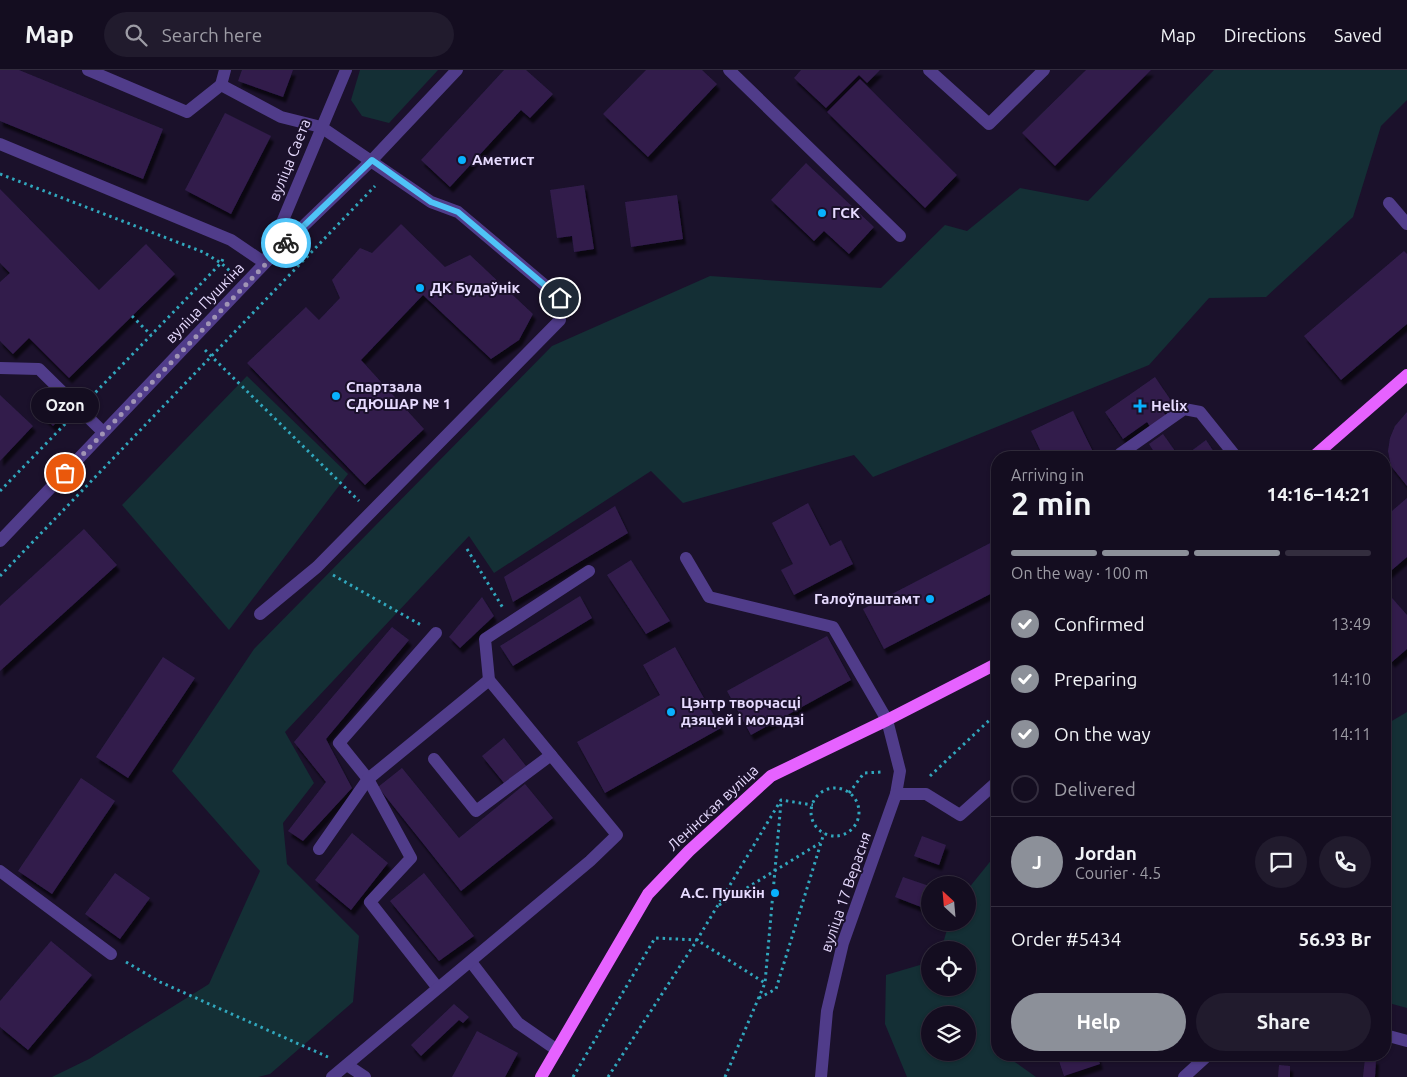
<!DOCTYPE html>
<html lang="en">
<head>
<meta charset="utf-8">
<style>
	:root { --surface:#140d20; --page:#211b2d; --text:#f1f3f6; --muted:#9d9ca5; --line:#332d3e; --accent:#8c9099 }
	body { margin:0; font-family:Ubuntu,sans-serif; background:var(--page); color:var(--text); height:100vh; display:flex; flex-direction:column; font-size:19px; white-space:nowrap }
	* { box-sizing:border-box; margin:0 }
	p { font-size:16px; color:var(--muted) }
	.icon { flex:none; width:28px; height:28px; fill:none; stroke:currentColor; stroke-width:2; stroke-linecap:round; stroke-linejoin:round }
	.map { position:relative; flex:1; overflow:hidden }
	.side { position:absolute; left:991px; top:381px; width:400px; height:610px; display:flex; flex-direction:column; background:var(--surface); border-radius:20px; box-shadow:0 1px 4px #0004,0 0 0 1px var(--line) }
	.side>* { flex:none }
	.needle { width:32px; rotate:334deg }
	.tools { position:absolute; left:921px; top:806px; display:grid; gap:10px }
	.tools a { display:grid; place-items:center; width:55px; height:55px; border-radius:50%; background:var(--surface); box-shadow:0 1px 4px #0004,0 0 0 1px var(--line); font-size:25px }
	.pin { position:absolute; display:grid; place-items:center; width:42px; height:42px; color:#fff; margin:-21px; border:2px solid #fff; border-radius:50%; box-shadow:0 1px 5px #0007 }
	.courier { position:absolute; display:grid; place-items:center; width:50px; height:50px; margin:-25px; border:4px solid #4fc3f7; border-radius:50%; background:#fff; color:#222; box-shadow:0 1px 6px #0007 }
	.bubble { position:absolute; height:35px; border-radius:18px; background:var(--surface); box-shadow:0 1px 4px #0004,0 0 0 1px var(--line); font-size:16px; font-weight:600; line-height:35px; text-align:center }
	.head em { font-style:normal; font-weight:600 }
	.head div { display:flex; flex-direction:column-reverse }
	.head { display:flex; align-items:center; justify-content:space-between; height:85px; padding:0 20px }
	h1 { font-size:32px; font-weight:600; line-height:38px }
	.bar { display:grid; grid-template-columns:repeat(4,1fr); gap:8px 5px; align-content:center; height:60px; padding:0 20px }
	.bar i { height:6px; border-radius:4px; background:var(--line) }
	.bar .current { background:var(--accent) }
	.bar p { grid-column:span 4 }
	.line { display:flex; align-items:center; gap:12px; padding:0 20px; border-top:1px solid var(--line) }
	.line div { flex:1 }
	.round { display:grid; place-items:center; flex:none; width:52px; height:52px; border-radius:26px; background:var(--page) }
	ol { padding:0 20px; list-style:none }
	li { display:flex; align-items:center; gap:15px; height:55px }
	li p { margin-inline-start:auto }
	li .icon { padding:5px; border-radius:50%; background:var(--accent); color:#fff; stroke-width:4 }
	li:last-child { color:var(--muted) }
	li i { width:28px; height:28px; border:2px solid var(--line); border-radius:50% }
	.button { display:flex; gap:10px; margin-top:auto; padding:10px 20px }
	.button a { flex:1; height:58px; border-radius:30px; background:var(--accent); color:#fff; font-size:20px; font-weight:600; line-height:58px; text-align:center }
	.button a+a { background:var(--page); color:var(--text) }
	header { display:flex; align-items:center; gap:30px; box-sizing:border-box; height:70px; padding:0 25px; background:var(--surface); border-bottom:1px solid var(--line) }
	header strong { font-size:24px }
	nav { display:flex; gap:28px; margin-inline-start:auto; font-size:18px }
	.search { width:350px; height:45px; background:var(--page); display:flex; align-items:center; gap:12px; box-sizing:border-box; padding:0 18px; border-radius:28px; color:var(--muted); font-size:19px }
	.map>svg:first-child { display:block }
	.green { fill:#142f35; fill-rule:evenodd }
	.building { fill:#311d4c; filter:url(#shadow) }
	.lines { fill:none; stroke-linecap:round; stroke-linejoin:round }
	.path { stroke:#31a7bd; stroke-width:3; stroke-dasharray:2.5 4; stroke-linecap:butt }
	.minor { stroke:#503c8a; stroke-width:12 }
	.major { stroke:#e662ff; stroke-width:12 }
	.done { stroke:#a094b5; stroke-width:5; stroke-dasharray:0 9 }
	.route { stroke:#4fc3f7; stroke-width:6 }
	.poi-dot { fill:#08b1fe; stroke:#1b112b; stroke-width:2 }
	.labels { text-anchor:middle; stroke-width:4; stroke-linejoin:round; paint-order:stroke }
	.street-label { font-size:15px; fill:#e7dbff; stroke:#1b112b }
	.poi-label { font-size:15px; font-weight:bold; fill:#e7dbff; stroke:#1b112b; text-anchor:start }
</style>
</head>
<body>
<header>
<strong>Map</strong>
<div class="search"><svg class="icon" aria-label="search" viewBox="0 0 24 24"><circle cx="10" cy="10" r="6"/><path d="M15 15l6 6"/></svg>Search here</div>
<nav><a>Map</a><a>Directions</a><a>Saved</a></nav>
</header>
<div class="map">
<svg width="1407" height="1007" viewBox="0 0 1407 1007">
	<defs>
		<filter id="shadow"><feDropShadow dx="3" dy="5.5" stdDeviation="1" flood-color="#0009"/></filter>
	</defs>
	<rect width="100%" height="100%" fill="#1b112b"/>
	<g class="green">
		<path d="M360 0H438L389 53 362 46 351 30Z"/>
		<path d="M1214 0H1407V30L1381 56 1353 147 1266 227 1209 228 1149 295 873 407 854 385 683 433 651 401 494 503 469 466 285 662 314 713 283 753 287 794 359 866 353 932 270 1004 258 1007H52L89 989 209 914 260 801 172 701 254 579 552 276 710 206 881 218 945 155 967 161 1020 118 1088 131Z"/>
		<path d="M247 306 348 404 229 560 122 435Z"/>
		<path d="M1407 642V938L1385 932V655Z"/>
		<path d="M997 783 998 985H1005L1036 1007H907L885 954 886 905 930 892V918H968V880H941L949 853 968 852V819ZM930 945H968V982H930Z"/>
	</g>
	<g class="building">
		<path d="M0 0H19L163 59 143 109 0 51Z"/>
		<path d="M242 0H293L283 27 238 11Z"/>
		<path d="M504 0H526L553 24 530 48 521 40 450 117 421 90Z"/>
		<path d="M646 0H702L717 14 648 87 603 44Z"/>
		<path d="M801 0H880L867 13 859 5 826 38 794 8Z"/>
		<path d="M1086 0H1151L1055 96 1022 63Z"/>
		<path d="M860 9 957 105 925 138 827 42Z"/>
		<path d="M225 43 271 66 231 144 185 120Z"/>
		<path d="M806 93 874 157 849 184 824 161 814 171 771 130Z"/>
		<path d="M584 115 594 179 574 182 572 166 557 168 550 120Z"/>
		<path d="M0 119 99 220 146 174 175 204 69 308 29 268 13 284 0 271V212L10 203 0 193Z"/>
		<path d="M677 125 683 169 631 177 625 132Z"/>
		<path d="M401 154 445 197 470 185 533 244 519 270 491 289 423 225 361 290 424 359 365 415 247 293 306 237 319 250 340 228 332 210 360 178 372 183Z"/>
		<path d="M1404 181 1407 184V254L1341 310 1304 266Z"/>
		<path d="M1155 307 1172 332 1162 340 1167 347 1151 358 1147 352 1123 369 1105 342Z"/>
		<path d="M0 325 33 356 0 391Z"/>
		<path d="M53 334 64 345 53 356 42 345Z"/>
		<path d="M1073 341 1096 388H1044L1031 361Z"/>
		<path d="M1407 342V416L1391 396 1388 381 1390 368 1395 356Z"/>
		<path d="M1163 364 1180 388H1158L1149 374Z"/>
		<path d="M1206 370 1218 388H1182Z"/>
		<path d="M1407 428V487L1385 506V447Z"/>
		<path d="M808 433 830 476 841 470 853 494 794 525 781 500 793 494 772 453Z"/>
		<path d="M615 436 628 463 513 532 504 507Z"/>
		<path d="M84 459 117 495 0 601V536Z"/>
		<path d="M998 469V520L884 579 863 539Z"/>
		<path d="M631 490 670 551 646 564 607 505Z"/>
		<path d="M1385 520 1407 545V579L1392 592 1385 584Z"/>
		<path d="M580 526 592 548 513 596 500 576Z"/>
		<path d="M482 527 494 546 460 578 449 567Z"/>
		<path d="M392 557 409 570 326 669 352 718 303 771 288 761 326 712 294 672Z"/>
		<path d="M827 566 851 610 751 665 727 621Z"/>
		<path d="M675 577 721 658 605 723 577 672 660 625 643 595Z"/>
		<path d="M163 587 195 608 128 708 96 687Z"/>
		<path d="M504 668 526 696 504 713 482 686Z"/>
		<path d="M402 698 459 768 525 714 553 748 461 821 378 717Z"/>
		<path d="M81 708 115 731 52 824 18 801Z"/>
		<path d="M352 763 388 793 351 840 315 810Z"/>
		<path d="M922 766 946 775 939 795 914 786Z"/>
		<path d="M115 803 150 828 120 869 85 844Z"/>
		<path d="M424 803 474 866 439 891 390 831Z"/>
		<path d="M903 807 929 816 921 837 895 827Z"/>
		<path d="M51 871 92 905 28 980 0 957V931Z"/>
		<path d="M454 934 469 947 463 953 459 950 421 986 411 975Z"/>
		<path d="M477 961 518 983 505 1007H452Z"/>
		<path d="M1057 985H1097L1100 994 1064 1006Z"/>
		<path d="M1365 988 1376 989 1375 1007H1363Z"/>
		<path d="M1279 995 1290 996V1007H1278Z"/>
	</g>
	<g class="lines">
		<g class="path">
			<path d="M0 104 203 182 221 193 231 202"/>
			<path d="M132 246 151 265"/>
			<path d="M205 280 359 431"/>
			<path d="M91 327 221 193 224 187"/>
			<path d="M0 421 68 351"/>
			<path d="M467 479 503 538"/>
			<path d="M333 505 421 555"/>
			<path d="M0 506 375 116"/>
			<path d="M930 706 998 642"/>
			<circle cx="835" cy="742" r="24"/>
			<path d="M849 723 864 703 881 702"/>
			<path d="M719 835 820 773"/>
			<path d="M126 892 160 912 328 987"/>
			<path d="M759 928 776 919 824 763"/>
			<path d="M573 1007 655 868 697 870 765 913"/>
			<path d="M608 1007 697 870 781 730 813 735"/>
			<path d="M725 1007 765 913 781 732"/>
		</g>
		<g class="minor">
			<path d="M88 0 187 42 221 15"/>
			<path d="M225 0 221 15 281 47 321 57 431 132 458 142 560 228V250L317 497 260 544"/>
			<path d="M729 0 900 166"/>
			<path d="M929 0 989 54 1044 0"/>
			<path d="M0 74 231 170 265 193 346 0"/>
			<path d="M1389 133 1407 154"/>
			<path d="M0 298 39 299 103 362"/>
			<path d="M1120 384 1184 339 1200 342 1237 388"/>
			<path d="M0 471 265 193 372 90 457 0"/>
			<path d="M686 488 709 527 833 557 887 650 900 701 896 724 843 873 827 941 821 1007"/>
			<path d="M436 563 339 673 368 709 411 788 370 832 437 917"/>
			<path d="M434 689 476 741 551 685"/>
			<path d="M896 724H926L960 745 998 711"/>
			<path d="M319 779 368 709 489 610"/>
			<path d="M0 801 111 884"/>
			<path d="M471 892 518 953 557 980"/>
			<path d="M1385 965 1407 971"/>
			<path d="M347 995 365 1007"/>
			<path d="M332 1007 590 791 617 765 489 610 485 569 589 501"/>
			<path d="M1184 1007 1208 985"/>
		</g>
		<g class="major">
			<path d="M1312 388 1407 305"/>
			<path d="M541 1007 648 824 689 781 771 706 887 650 998 593"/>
		</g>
	</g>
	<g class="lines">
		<path class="done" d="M65 403 286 173"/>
		<path class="route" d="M286 173 372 90 431 132 458 142 560 228"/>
	</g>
	<g class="poi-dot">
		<circle cx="462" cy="90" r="5"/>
		<circle cx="822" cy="143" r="5"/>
		<circle cx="420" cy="218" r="5"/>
		<circle cx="336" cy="326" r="5"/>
		<path d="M1137.5 328.5h5v5h5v5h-5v5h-5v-5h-5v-5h5z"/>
		<circle cx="930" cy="529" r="5"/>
		<circle cx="671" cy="642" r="5"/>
		<circle cx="775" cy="823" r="5"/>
	</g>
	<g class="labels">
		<g class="street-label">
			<text transform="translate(290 90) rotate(-68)" y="5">вуліца Саета</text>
			<text transform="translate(205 233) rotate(-46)" y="5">вуліца Пушкіна</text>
			<text transform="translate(713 738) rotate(-43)" y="5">Ленінская вуліца</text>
			<text transform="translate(846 822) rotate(-71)" y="5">вуліца 17 Верасня</text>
		</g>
		<g class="poi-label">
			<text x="472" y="95">Аметист</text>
			<text x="832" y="148">ГСК</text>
			<text x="430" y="223">ДК Будаўнік</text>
			<text x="346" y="322">Спартзала<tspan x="346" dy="17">СДЮШАР № 1</tspan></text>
			<text x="1151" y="341">Helix</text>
			<text x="920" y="534" text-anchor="end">Галоўпаштамт</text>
			<text x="681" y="638">Цэнтр творчасці<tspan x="681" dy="17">дзяцей і моладзі</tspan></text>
			<text x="765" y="828" text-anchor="end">А.С. Пушкін</text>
		</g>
	</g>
</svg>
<div class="tools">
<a><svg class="needle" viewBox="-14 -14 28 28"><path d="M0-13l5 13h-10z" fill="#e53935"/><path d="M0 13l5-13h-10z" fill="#9d9ca5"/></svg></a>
<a><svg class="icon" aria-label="locate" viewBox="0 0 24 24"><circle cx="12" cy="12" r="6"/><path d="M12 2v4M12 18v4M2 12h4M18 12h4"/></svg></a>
<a><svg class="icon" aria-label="layers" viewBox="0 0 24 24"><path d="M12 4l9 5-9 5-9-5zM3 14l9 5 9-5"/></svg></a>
</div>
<div class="pin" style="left:65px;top:403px;background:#ea580c"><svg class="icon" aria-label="bag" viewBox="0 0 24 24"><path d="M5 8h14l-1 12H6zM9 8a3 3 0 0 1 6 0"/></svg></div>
<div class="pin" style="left:560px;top:228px;background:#1f2937"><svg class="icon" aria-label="home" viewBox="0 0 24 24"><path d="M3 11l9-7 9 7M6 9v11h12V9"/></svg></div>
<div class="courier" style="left:286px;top:173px"><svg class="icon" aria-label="bike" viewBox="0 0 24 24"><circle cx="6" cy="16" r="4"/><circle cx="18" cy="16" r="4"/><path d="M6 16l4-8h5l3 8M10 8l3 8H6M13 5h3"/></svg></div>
<div class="bubble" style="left:31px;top:318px;width:68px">Ozon</div>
<section class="side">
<div class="head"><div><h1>2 min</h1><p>Arriving in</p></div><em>14:16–14:21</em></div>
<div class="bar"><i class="current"></i><i class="current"></i><i class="current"></i><i></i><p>On the way · 100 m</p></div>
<ol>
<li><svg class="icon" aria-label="check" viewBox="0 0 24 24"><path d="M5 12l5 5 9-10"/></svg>Confirmed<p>13:49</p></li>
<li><svg class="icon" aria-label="check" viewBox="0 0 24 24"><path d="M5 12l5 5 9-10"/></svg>Preparing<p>14:10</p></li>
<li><svg class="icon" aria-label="check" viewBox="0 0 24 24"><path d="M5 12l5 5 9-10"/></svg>On the way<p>14:11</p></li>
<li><i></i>Delivered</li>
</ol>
<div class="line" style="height:90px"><b class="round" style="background:var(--accent);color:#fff">J</b><div><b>Jordan</b><p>Courier · 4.5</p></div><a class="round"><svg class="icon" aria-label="chat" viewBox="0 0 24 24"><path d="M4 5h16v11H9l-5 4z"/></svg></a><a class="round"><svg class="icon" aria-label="phone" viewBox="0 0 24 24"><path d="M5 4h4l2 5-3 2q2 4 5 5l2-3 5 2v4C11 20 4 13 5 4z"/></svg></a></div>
<div class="line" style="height:65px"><div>Order #5434</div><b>56.93 Br</b></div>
<div class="button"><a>Help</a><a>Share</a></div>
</section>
</div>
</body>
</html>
